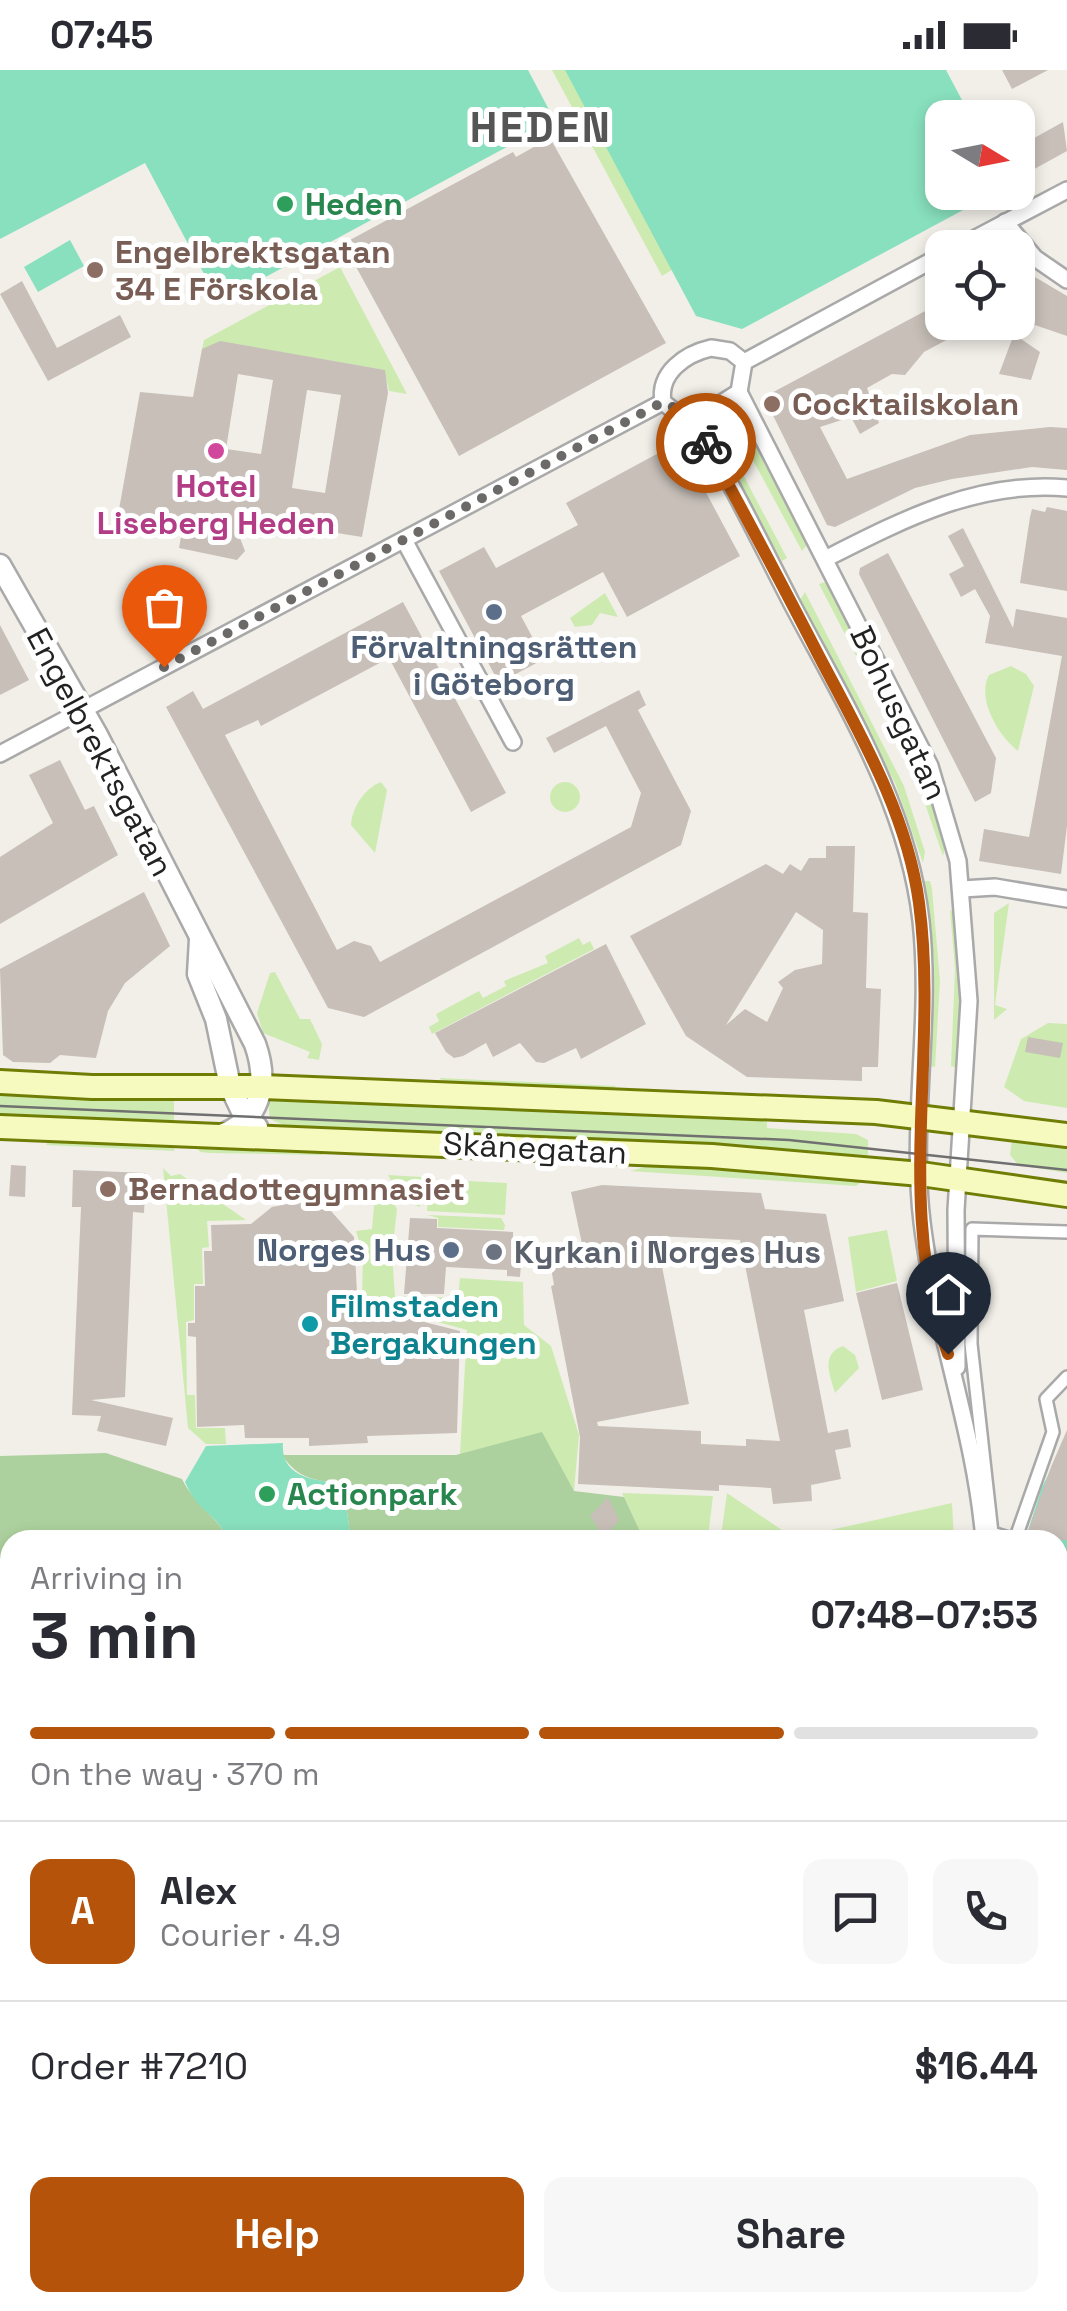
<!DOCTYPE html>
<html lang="en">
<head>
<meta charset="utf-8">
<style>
	:root { --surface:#fff; --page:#f7f7f7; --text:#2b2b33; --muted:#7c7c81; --line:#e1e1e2; --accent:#b45309 }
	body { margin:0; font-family:"Space Grotesk",sans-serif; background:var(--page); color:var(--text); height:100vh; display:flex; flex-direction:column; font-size:38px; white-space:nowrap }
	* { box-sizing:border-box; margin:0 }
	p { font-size:32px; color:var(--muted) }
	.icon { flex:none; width:55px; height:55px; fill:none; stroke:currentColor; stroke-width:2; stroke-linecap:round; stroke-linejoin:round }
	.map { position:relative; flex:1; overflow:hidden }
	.sheet { position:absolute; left:0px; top:1460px; width:1068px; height:782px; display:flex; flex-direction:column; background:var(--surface); border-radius:30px 30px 0 0; box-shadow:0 5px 15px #0003 }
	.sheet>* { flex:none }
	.needle { width:65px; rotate:100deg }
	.controls { position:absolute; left:925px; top:30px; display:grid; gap:20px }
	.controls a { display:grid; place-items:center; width:110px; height:110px; border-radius:20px; background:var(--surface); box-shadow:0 5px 15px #0003; font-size:50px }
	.pin { position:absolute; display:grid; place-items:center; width:85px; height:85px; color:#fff; margin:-102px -42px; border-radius:50% 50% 50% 0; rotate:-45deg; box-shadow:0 0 10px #0007 }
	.pin .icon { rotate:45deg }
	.courier { position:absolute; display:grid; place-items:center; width:100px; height:100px; margin:-50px; border:8px solid #b45309; border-radius:50%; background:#fff; color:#222; box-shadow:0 2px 12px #0007 }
	.summary em { font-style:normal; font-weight:600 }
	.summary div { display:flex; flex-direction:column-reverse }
	.summary { display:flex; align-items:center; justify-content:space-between; height:170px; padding:0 30px }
	h1 { font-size:65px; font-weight:600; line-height:75px }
	.bar { display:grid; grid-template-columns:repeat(4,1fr); gap:15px 10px; align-content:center; height:120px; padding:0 30px }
	.bar i { height:12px; border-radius:8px; background:var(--line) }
	.bar .current { background:var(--accent) }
	.bar p { grid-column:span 4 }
	.line { display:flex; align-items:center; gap:25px; padding:0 30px; border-top:2px solid var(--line) }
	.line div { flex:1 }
	.round { display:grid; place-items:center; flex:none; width:105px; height:105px; border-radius:20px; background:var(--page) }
	.cta { display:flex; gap:20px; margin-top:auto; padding:20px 30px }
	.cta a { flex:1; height:115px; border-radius:20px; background:var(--accent); color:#fff; font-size:40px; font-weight:600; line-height:115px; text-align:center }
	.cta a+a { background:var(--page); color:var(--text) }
	.status { display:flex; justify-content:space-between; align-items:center; height:70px; padding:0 50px; background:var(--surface); direction:ltr }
	.status svg { height:28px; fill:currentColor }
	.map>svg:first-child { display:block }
	.grass { fill:#cdebb0 }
	.forest { fill:#add19e }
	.pitch { fill:#88e0be }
	.building { fill:#c7bfb8; fill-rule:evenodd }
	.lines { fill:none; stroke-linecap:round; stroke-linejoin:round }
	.pedestrian-casing { stroke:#a9a9a9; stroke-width:16 }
	.minor-casing { stroke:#a9a9a9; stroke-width:20 }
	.tertiary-casing { stroke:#a9a9a9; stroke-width:25 }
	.secondary-casing { stroke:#707d05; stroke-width:28 }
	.pedestrian { stroke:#fff; stroke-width:11 }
	.minor { stroke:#fff; stroke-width:15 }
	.tertiary { stroke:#fff; stroke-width:20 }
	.secondary { stroke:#f7fabf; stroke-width:22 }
	.tram { stroke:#707070; stroke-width:2.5 }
	.done { stroke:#6b6a68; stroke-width:10; stroke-dasharray:0 18 }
	.route { stroke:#b45309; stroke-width:12 }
	.leisure-dot { fill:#2e9e5b; stroke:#fff; stroke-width:4 }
	.education-dot { fill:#8d6e63; stroke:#fff; stroke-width:4 }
	.hotel-dot { fill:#d1479c; stroke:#fff; stroke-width:4 }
	.service-dot { fill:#5c6f8a; stroke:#fff; stroke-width:4 }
	.worship-dot { fill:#6b7280; stroke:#fff; stroke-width:4 }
	.culture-dot { fill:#0f9aa8; stroke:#fff; stroke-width:4 }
	.labels { text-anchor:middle; stroke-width:10; stroke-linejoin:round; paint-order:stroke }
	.leisure-label { font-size:32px; font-weight:bold; fill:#27864d; stroke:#fff; text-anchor:start }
	.education-label { font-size:32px; font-weight:bold; fill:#785e54; stroke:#fff; text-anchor:start }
	.hotel-label { font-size:32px; font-weight:bold; fill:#b23c85; stroke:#fff }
	.service-label { font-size:32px; font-weight:bold; fill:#4e5e75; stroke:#fff }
	.street-label { font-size:32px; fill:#222; stroke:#fff }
	.worship-label { font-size:32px; font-weight:bold; fill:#5b616d; stroke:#fff; text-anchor:start }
	.culture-label { font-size:32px; font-weight:bold; fill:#0d838f; stroke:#fff; text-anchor:start }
	.district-label { font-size:42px; font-weight:bold; letter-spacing:2.5px; fill:#555; stroke:#fff }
</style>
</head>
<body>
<div class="status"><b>07:45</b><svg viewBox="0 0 49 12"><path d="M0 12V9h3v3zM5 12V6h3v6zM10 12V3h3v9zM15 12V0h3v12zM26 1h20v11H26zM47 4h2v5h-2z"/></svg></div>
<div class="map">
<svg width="1067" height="2241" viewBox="0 0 1067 2241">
	<rect width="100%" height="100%" fill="#f2efe9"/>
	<g class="grass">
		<path d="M552 0H571L598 57 587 65Z"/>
		<path d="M607 67 675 198 662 206 592 76Z"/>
		<path d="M340 197 407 324 389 321 384 300 222 272 212 281 202 279 204 270Z"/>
		<path d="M744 347 807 475 802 481 736 359 734 352Z"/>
		<path d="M720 361 787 488 782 491 709 365Z"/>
		<path d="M825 512C852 558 957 743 943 786L910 690 819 514Z"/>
		<path d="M805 522 904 716 925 782 923 793 895 713 800 530Z"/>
		<path d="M605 523 618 547 600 543 592 555 575 557 570 548Z"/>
		<path d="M1011 596 1026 604 1034 616 1018 681C999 667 976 629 989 605Z"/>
		<circle cx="565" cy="727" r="15"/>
		<path d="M381 712 387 720 375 783 351 755C352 737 365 718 381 712Z"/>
		<path d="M924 811H930L932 819 940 911 935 997 930 996 934 892Z"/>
		<path d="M1009 833 995 935 1007 939 994 950V843Z"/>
		<path d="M950 840 956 843 962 932 957 998 951 996 955 899Z"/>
		<path d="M579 868 583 875 590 871 594 879 432 964 429 957 439 951 436 944 479 921 483 928 506 916 504 911 548 893 545 886Z"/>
		<path d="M275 902 300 949H310L322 974 319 990 307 988 310 982 263 963 257 943 270 903Z"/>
		<path d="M1048 953 1067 954V1038L1024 1031 1004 1017 1021 969Z"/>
		<path d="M440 1009V1008L617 1016 607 1022 449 1014Z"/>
		<path d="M0 1020 174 1021V1054L0 1049Z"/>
		<path d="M267 1026 767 1046V1058L856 1064 868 1070V1085L290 1058 270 1049Z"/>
		<path d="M49 1070 175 1074 174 1081 46 1075Z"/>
		<path d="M1012 1070 1067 1078V1103L1018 1095 1010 1085Z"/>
		<path d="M196 1075 322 1081 323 1085 210 1083 200 1082Z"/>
		<path d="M660 1093 861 1112 856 1116 630 1101Z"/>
		<path d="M163 1098 171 1106 180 1104 246 1150 207 1151 209 1177 202 1178 203 1214H194V1250L186 1252 187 1325H195L196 1358H225L226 1374H206L188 1358Z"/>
		<path d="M388 1105 422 1107 420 1137 404 1132Z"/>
		<path d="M429 1109 507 1113 505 1145 427 1141Z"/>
		<path d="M384 1117 397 1139 392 1184 395 1226 458 1228 460 1208 523 1212 524 1255 551 1276 579 1365 574 1421 460 1384 467 1260 362 1231 363 1185 356 1161 372 1159 375 1125Z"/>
		<path d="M427 1145 501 1148 505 1155 504 1160 438 1157V1148Z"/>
		<path d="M887 1160 897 1211 856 1222 848 1167Z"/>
		<path d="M843 1276 855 1285 859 1298 835 1323C830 1305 820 1284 843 1276Z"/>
		<path d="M622 1423 713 1426 708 1467 644 1470Z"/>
		<path d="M727 1423 782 1460 817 1463 952 1433 954 1470 721 1466Z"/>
	</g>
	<g class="forest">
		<path d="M542 1362 574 1421 624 1427 644 1470H351L343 1413C315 1411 298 1409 282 1385H456Z"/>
		<path d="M106 1383 182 1409C197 1439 216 1443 228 1470H10V1619L0 1617V1386Z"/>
	</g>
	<g class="pitch">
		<path d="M0 0H528L555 51 219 232 145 93 0 169Z"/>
		<path d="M565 0H946L971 47 942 48V122L973 123 978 132 742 259 696 246Z"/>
		<path d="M70 170 84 196 38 222 24 197Z"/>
		<path d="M1067 1368V1690L1058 1678V1470H1025L1042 1417Z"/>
		<path d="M283 1373C280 1408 316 1411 343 1413L351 1470H228C215 1440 200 1446 185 1412L206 1376Z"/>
		<path d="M0 1622 10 1623V1875L0 1876Z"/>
	</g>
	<g class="building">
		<path d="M1002 0H1048L1012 19Z"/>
		<path d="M1063 52 1067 81 1018 108V77Z"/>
		<path d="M550 68 666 273 459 386 354 193 361 189 350 170 513 82 516 87Z"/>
		<path d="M1018 197 1067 226V266L1020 250 1028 227 1018 233Z"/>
		<path d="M22 211 57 278 120 245 131 267 48 311 0 224Z"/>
		<path d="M942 232V252H980L924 282 905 305 892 304 867 318 879 353 860 364 851 347 820 357 847 409 970 365 1050 357 1067 358V400L1032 397 952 409 915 418 835 457 827 455 764 327Z"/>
		<path d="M1014 264 1040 282 1031 310 999 304Z"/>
		<path d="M220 271 385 300 388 323 362 467 256 450 254 459 235 455 245 481 237 490 179 478 183 456 118 445 140 322 193 327 202 279ZM238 304 273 310 261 384 226 379ZM307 320 341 325 325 423 292 418Z"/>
		<path d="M679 372 740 486 627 547 603 502 521 546 544 589 499 613 439 501 484 477 496 498 578 455 566 433Z"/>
		<path d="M1047 437 1067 441V521L1020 513 1030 447 1032 439 1045 442Z"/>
		<path d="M963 458 1013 558 1016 539 1067 548V756L1061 804 979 791 984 759 1029 767 1062 586 985 573 990 546 975 519 961 527 949 504 964 496 948 466Z"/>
		<path d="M888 483 996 688 991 723 975 732 859 504 860 498Z"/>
		<path d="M403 532 506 723 471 742 389 588 261 656 258 650 225 665 337 880 354 871 371 876 380 892 631 757 641 723 606 656 554 683 546 668 639 620 646 635 638 640 691 741 681 775 364 947 328 938 166 637 193 621 203 639Z"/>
		<path d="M0 555 29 610 0 625Z"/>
		<path d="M60 690 85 740 94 736 118 785 0 854V787L53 753 29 705Z"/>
		<path d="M826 776H855L853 842 868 843 866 918 881 919 878 997H862V1011L747 1007 686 966 630 866 766 794 783 804 790 794 801 801 809 788H826ZM796 842 823 860 822 894 795 900 778 912 783 918 767 952 745 939 726 955Z"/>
		<path d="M144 822 170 876 125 913 108 941 96 988 60 985 50 993 13 992 3 985 0 899Z"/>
		<path d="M606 874 646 954 581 989 576 978 544 993 536 992 520 973 493 987 486 973 463 986 454 988 446 982 435 963Z"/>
		<path d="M1028 967 1063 973 1060 988 1025 982Z"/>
		<path d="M11 1095 26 1096 25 1127 9 1126Z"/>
		<path d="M73 1100 146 1103 144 1143 133 1142 125 1327 91 1330 173 1348 166 1376 97 1361 101 1346 72 1345 81 1137H72Z"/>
		<path d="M602 1115 761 1123 765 1139 826 1144 844 1231 804 1240 828 1363 848 1359 851 1377 835 1380 841 1409 811 1415 812 1431 773 1434 771 1418 719 1415V1421L578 1414 580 1367 551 1216 554 1215 549 1186 585 1188 571 1122ZM656 1166 740 1170 780 1371 746 1369V1376L701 1374V1361L598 1356 597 1352 689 1334Z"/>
		<path d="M303 1131 331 1141 354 1167 357 1222 335 1220 333 1229 460 1261 457 1363 367 1366 368 1373 309 1376V1368H245L244 1355 197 1357 196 1267 188 1266V1253H195V1216H205L204 1181H212L211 1155 251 1154 272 1137Z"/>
		<path d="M410 1148 437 1149V1158L513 1162V1167L523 1168 520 1207 507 1206V1200L446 1197 444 1224H404Z"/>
		<path d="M897 1213 923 1320 882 1330 856 1223Z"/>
		<path d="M1067 1360V1470H1025L1051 1397Z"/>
		<path d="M608 1427 619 1450 610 1461H600L590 1446Z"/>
	</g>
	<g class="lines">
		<g class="pedestrian-casing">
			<path id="pedestrian" d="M1067 1162 972 1159 971 1274 992 1463 1015 1470 1053 1362 1046 1329 1067 1307"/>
		</g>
		<g class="minor-casing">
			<g id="minor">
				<path d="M1005 152 1035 188 1067 210"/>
				<path d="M957 178 1067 120"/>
				<path d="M711 278 730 281 744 292 739 322 701 346 674 341 663 332C658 303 685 284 711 278Z"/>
				<path d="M744 292 942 185"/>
				<path d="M739 322 930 696 958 791 969 931 956 1140 957 1297"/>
				<path d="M690 346C728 404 759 470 791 532 844 633 908 735 921 851 932 951 910 1053 922 1152 935 1260 975 1361 984 1470"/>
				<path d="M404 470 513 672"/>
				<path d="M825 489C902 450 978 410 1067 418"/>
				<path d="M0 684 663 332"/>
				<path d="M962 819 995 817 1067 829"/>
				<path d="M1058 1962 1067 1963"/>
				<path d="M0 2013 10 2012"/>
				<path d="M905 2232 1009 2241"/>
				<path d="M240 2241 251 2237 263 2241"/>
				<path d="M391 2241 457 2232"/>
				<path d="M508 2241 509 2232"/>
				<path d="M686 2241 687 2232"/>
			</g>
		</g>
		<g class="tertiary-casing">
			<g id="tertiary">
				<path d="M0 495 97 665 255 974C269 1013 261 1052 218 1066"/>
				<path d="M200 869 198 904 216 949 230 1016 247 1052 257 1057"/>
			</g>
		</g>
		<g class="secondary-casing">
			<g id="secondary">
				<path d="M0 1012 92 1017H263L876 1042 1067 1065"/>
				<path d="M0 1057 712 1086 921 1104 1067 1125"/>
			</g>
		</g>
		<use href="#pedestrian" class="pedestrian"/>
		<use href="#minor" class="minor"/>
		<use href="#tertiary" class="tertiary"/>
		<use href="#secondary" class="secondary"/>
		<path class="tram" d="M0 1036 789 1070 1067 1100"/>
	</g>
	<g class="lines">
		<path class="done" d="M164 597 663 332 690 346 706 373"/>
		<path class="route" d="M706 373C745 445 783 516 820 588 861 666 907 744 919 833 939 982 894 1139 948 1284"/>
	</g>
	<g class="leisure-dot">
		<circle cx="285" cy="134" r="10"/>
		<circle cx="267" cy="1424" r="10"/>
	</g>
	<g class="education-dot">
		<circle cx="95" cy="200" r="10"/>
		<circle cx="772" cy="334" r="10"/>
		<circle cx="108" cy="1119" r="10"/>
	</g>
	<circle class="hotel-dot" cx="216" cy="381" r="10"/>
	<g class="service-dot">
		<circle cx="494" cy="542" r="10"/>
		<circle cx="451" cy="1180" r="10"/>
	</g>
	<circle class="worship-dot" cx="494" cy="1182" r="10"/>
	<circle class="culture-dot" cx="310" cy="1254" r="10"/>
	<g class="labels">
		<g class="leisure-label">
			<text x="305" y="145">Heden</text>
			<text x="287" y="1435">Actionpark</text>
		</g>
		<g class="education-label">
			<text x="115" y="193">Engelbrektsgatan<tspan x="115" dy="37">34 E Förskola</tspan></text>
			<text x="792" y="345">Cocktailskolan</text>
			<text x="128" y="1130">Bernadottegymnasiet</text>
		</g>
		<g class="hotel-label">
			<text x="216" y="427">Hotel<tspan x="216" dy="37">Liseberg Heden</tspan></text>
		</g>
		<g class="service-label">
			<text x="494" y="588">Förvaltningsrätten<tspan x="494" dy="37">i Göteborg</tspan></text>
			<text x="431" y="1191" text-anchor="end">Norges Hus</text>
		</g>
		<g class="street-label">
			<text transform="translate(899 643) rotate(65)" y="11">Bohusgatan</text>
			<text transform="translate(100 682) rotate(62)" y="11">Engelbrektsgatan</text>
			<text transform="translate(535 1078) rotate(3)" y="11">Skånegatan</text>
		</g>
		<g class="worship-label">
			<text x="514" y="1193">Kyrkan i Norges Hus</text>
		</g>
		<g class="culture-label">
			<text x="330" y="1247">Filmstaden<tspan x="330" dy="37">Bergakungen</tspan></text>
		</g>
		<g class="district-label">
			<text x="541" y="72">HEDEN</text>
		</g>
	</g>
</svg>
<div class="controls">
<a><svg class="needle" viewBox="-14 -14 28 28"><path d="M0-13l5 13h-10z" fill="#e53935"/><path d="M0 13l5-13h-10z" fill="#7c7c81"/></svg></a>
<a><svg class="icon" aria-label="locate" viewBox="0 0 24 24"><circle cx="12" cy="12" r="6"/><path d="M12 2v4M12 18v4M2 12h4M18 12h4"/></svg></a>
</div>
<div class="pin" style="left:164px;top:597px;background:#ea580c"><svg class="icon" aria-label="bag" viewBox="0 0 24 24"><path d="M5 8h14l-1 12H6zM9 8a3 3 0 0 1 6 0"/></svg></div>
<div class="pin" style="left:948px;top:1284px;background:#1f2937"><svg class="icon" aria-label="home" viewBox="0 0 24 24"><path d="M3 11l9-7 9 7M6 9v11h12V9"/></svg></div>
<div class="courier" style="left:706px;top:373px"><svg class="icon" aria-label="bike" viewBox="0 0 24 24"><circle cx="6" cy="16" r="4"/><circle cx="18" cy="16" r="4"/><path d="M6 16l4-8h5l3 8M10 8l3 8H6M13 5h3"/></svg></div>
<section class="sheet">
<div class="summary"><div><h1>3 min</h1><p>Arriving in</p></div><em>07:48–07:53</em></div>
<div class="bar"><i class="current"></i><i class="current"></i><i class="current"></i><i></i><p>On the way · 370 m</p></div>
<div class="line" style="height:180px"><b class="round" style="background:var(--accent);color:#fff">A</b><div><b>Alex</b><p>Courier · 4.9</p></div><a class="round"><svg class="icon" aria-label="chat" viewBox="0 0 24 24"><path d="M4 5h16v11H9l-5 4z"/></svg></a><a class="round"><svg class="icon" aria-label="phone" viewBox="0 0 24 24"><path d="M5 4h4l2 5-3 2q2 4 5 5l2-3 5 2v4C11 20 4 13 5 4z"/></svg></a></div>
<div class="line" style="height:130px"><div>Order #7210</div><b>$16.44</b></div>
<div class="cta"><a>Help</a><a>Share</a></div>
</section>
</div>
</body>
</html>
